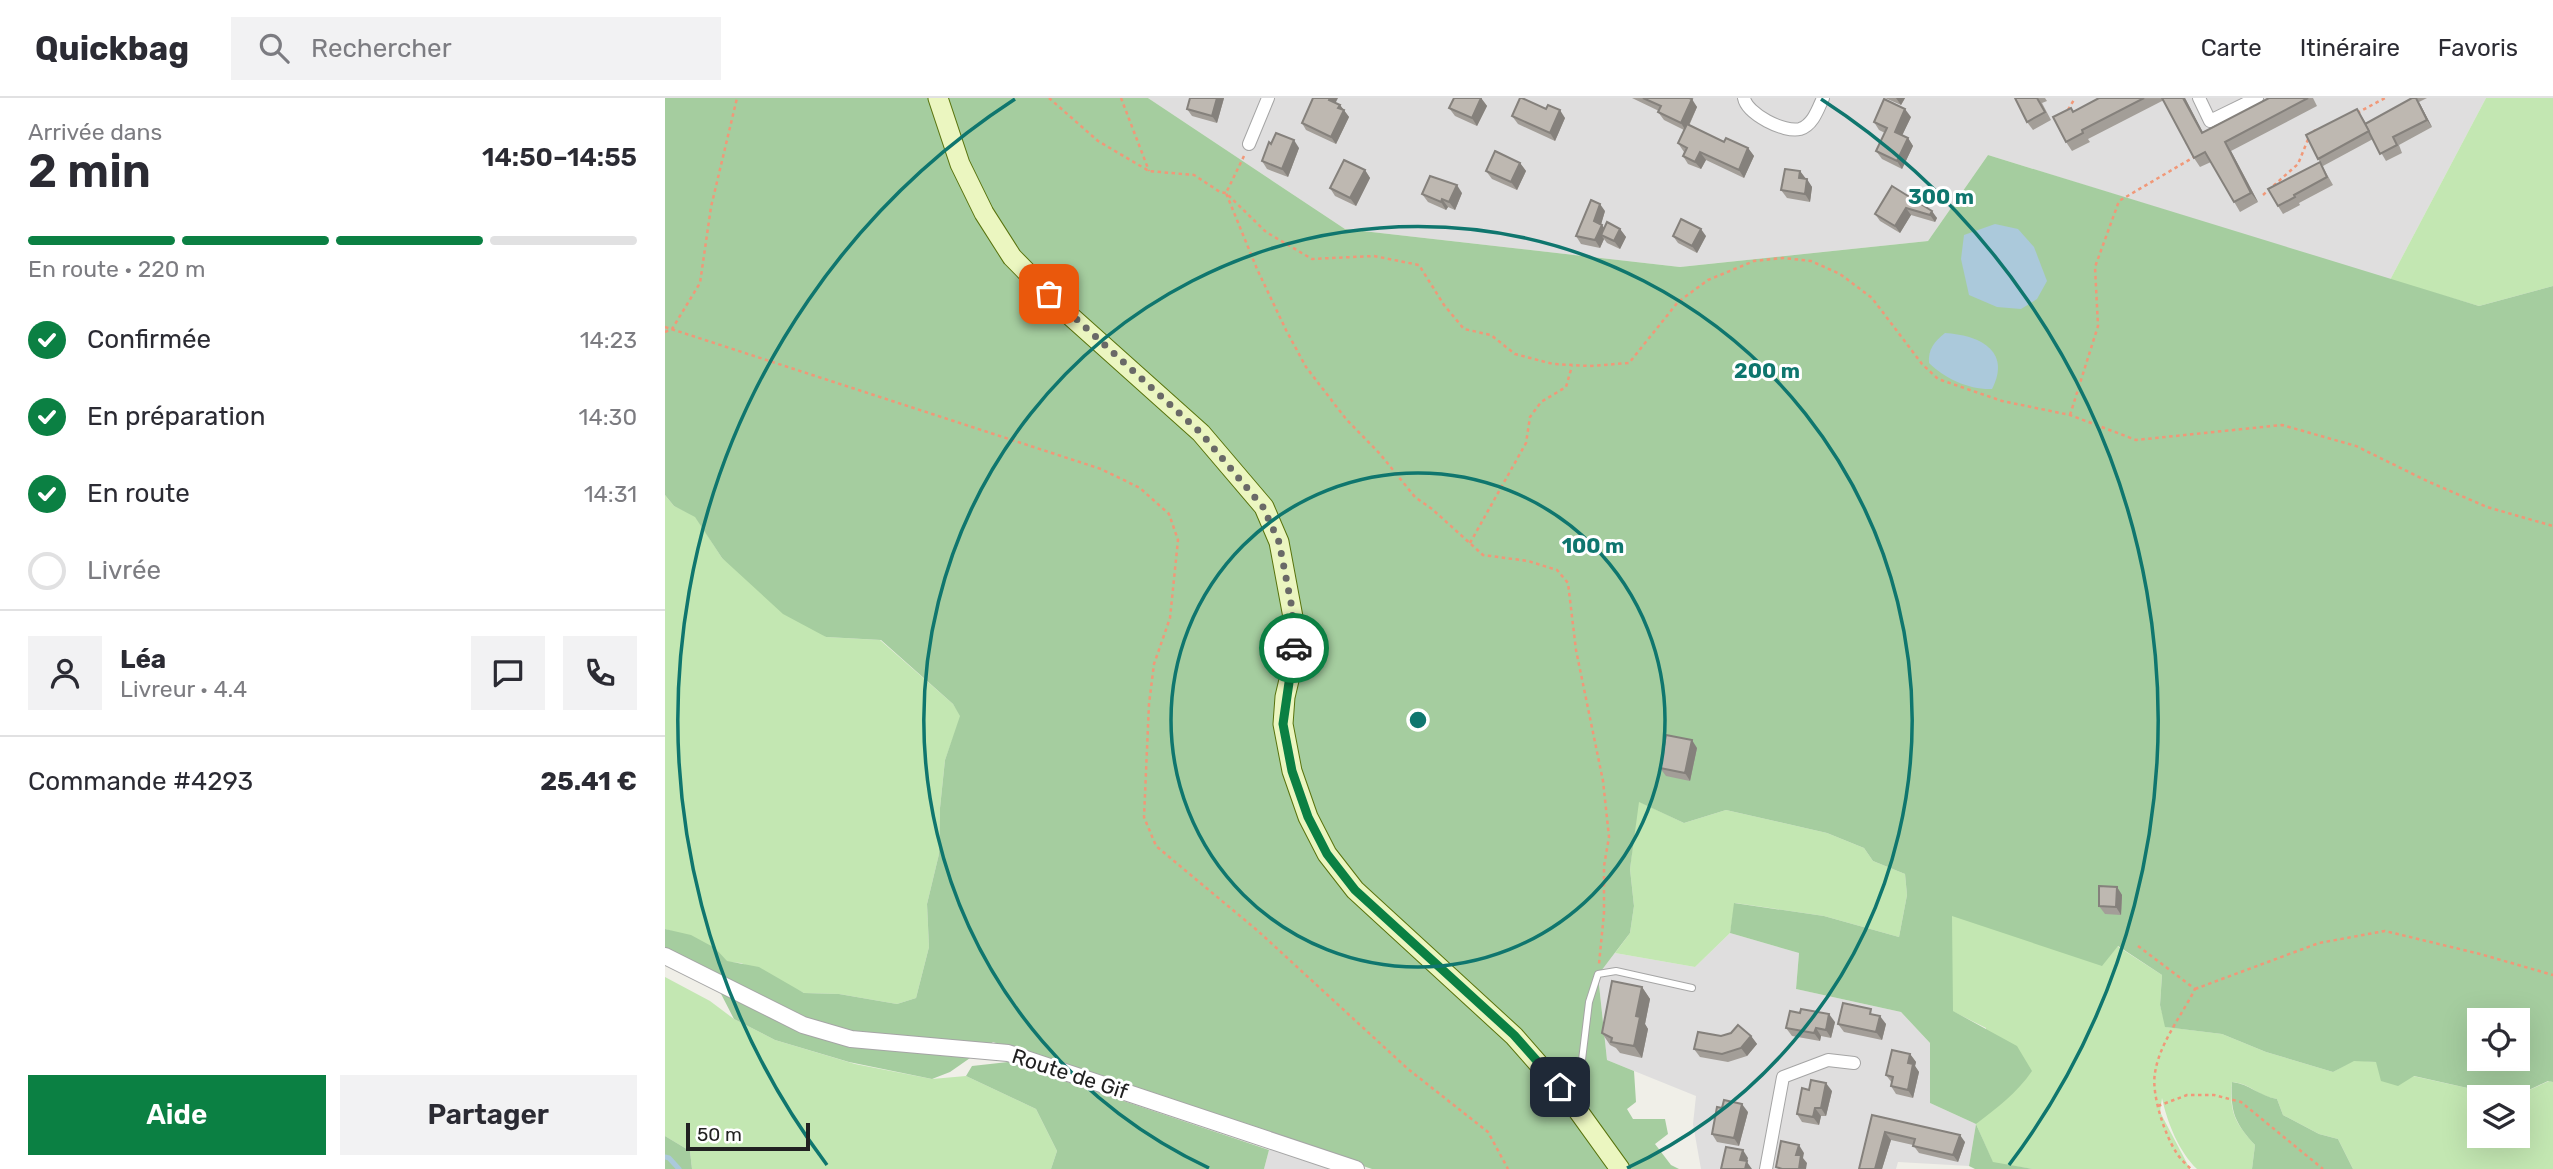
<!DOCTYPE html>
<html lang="fr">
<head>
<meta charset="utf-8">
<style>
	:root { --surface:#fff; --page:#f2f2f3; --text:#2b2b33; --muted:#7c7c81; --line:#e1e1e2; --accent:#0b8043 }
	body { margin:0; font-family:Rubik,sans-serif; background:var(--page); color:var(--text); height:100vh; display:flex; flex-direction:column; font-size:26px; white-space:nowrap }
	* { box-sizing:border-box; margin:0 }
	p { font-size:23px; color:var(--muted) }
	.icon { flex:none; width:38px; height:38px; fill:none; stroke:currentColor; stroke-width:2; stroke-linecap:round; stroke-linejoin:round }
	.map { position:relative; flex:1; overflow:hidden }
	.panel { display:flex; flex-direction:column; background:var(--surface); width:665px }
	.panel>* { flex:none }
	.controls { position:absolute; left:1802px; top:910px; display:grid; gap:14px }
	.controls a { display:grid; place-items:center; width:63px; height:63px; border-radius:0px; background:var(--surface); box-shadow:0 7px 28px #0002; font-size:35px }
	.scale { position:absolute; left:21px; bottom:18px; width:124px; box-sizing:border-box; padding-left:7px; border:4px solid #212121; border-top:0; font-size:19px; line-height:24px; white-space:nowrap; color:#212121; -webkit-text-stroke:5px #fff; paint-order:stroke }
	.pin { position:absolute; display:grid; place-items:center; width:60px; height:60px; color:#fff; margin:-30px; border-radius:14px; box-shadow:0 4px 10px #0006 }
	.courier { position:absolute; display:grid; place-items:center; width:70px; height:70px; margin:-35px; border:5px solid #0b8043; border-radius:50%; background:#fff; color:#222; box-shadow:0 2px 9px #0007 }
	.summary em { font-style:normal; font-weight:600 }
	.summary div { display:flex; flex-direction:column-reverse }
	.summary { display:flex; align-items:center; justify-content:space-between; height:119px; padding:0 28px }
	h1 { font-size:46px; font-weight:600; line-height:52px }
	.bar { display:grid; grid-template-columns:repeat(4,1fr); gap:10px 7px; align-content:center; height:84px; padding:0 28px }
	.bar i { height:9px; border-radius:5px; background:var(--line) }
	.bar .current { background:var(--accent) }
	.bar p { grid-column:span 4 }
	.line { display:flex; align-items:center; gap:18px; padding:0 28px; border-top:2px solid var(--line) }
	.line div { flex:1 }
	.round { display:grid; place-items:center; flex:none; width:74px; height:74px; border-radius:0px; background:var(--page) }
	ol { padding:0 28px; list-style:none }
	li { display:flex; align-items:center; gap:21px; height:77px }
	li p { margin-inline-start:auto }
	li .icon { padding:7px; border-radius:50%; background:var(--accent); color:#fff; stroke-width:4 }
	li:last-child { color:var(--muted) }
	li i { width:38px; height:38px; border:4px solid var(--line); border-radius:50% }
	.primary-button { display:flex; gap:14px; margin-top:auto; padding:14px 28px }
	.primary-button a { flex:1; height:80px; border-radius:0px; background:var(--accent); color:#fff; font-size:28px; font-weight:600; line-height:80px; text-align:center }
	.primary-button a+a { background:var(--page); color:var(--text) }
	header { display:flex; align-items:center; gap:42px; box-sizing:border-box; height:98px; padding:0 35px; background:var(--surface); border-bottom:2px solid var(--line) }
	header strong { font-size:33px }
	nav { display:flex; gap:38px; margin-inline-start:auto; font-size:24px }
	.search { width:490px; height:63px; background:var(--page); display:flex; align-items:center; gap:18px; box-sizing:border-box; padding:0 24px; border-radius:0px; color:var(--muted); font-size:26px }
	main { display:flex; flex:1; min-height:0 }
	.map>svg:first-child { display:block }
	.residential { fill:#dfdede }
	.grass { fill:#c3e7b2; fill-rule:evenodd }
	.forest { fill:#a5cd9f; fill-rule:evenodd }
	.water { fill:#abc9db }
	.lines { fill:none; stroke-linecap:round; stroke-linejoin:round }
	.stream { stroke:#abc9db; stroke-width:5 }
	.service-casing { stroke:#a5a5a5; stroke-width:8 }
	.minor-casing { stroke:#a5a5a5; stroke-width:14 }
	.tertiary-casing { stroke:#a5a5a5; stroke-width:18 }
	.secondary-casing { stroke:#58730c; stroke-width:21 }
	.path { stroke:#f19878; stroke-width:2.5; stroke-dasharray:3.5 3.5; stroke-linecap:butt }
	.service { stroke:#fff; stroke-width:6 }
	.minor { stroke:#fff; stroke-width:12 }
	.tertiary { stroke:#fff; stroke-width:16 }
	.secondary { stroke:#ebf6c0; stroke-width:19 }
	.wall { fill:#a39e98 }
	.shaded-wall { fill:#85817c }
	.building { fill:#beb8b1; stroke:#85817c; stroke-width:2 }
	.done { stroke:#696967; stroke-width:7; stroke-dasharray:0 12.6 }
	.route { stroke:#0b8043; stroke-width:9 }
	.ring { fill:none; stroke:#0f766e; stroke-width:3.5 }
	.labels { text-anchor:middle; stroke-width:6; stroke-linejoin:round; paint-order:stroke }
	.street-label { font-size:21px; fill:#212121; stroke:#fff }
	.centre { fill:#0f766e; stroke:#fff; stroke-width:3.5 }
	.ring-label { font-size:21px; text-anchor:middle; font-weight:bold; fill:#0f766e; stroke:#fff; stroke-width:6; stroke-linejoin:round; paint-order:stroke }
</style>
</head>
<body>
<header>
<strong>Quickbag</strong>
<div class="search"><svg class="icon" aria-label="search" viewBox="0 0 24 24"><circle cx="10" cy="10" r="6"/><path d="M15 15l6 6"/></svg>Rechercher</div>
<nav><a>Carte</a><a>Itinéraire</a><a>Favoris</a></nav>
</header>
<main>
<section class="panel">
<div class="summary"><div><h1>2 min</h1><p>Arrivée dans</p></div><em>14:50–14:55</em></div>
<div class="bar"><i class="current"></i><i class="current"></i><i class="current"></i><i></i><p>En route · 220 m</p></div>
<ol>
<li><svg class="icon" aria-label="check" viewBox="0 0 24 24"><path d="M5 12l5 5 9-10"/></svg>Confirmée<p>14:23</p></li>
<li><svg class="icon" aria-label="check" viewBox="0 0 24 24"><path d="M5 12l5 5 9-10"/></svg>En préparation<p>14:30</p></li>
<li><svg class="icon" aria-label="check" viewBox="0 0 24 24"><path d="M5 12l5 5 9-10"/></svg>En route<p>14:31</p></li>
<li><i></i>Livrée</li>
</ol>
<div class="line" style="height:126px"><a class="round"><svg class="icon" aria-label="person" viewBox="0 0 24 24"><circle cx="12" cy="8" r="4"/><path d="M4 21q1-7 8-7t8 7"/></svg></a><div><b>Léa</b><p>Livreur · 4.4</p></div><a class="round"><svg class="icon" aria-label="chat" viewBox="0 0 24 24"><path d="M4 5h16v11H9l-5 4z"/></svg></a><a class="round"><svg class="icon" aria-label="phone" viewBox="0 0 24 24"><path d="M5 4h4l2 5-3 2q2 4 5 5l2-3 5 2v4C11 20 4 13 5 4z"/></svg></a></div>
<div class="line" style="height:91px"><div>Commande #4293</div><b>25.41 €</b></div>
<div class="primary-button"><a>Aide</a><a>Partager</a></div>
</section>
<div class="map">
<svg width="1888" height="1071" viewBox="0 0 1888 1071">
	<rect width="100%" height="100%" fill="#f0efe8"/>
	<g class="residential">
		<path d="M483 0H1821L1725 182 1323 57 1263 143 1015 169 680 131Z"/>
		<path d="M1065 835 1134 855 1131 891 1236 914 1265 945V1005L1311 1026 1304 1068 1233 1064 1231 1071H1036L1028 1026 1031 998 942 962 933 876 950 855 1030 869Z"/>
		<path d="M619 1045 692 1071H599L604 1052Z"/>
	</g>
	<g class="grass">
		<path d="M1821 0H1888V188L1814 208 1725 182Z"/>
		<path d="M0 397 9 408 30 418 57 460 161 539 215 542 288 606 296 618 280 662 275 710 274 756 262 806 264 849 251 900 232 906 174 896 139 895 76 865 62 864C42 842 27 840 0 831Z"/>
		<path d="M973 703 1019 725 1061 712 1162 735 1199 750 1208 763 1240 776 1242 797 1234 839 1159 818 1070 805 1065 835 1030 869 950 855 965 835 969 808 965 771Z"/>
		<path d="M1287 817 1348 837 1452 848 1497 877 1495 907 1501 929 1557 936 1601 954 1668 974 1689 962 1711 964 1748 978 1816 993 1853 997 1884 983 1888 984V1071H1688L1673 1041 1654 1036 1618 1017 1612 1001C1592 998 1587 986 1567 984 1564 1014 1570 1025 1590 1047L1587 1071H1532C1514 1054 1502 1024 1497 1000L1495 1014 1525 1071H1368L1328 1065 1311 1026 1321 930 1287 913ZM1815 999H1853V1038H1815Z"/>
		<path d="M0 879 45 903 69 921 110 942 190 966 267 981 301 978 371 1011 392 1053 386 1071H27L25 1053 0 1038Z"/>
	</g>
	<g class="forest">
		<path d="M0 0H483L680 131 1015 169 1263 143 1323 57 1814 208 1888 188V984L1883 983 1853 997 1816 993 1749 978 1733 988 1716 983 1711 964 1689 963 1668 974 1601 954 1557 936 1500 929 1495 907 1497 877 1453 848 1437 868 1287 818 1288 913 1352 948 1367 973C1352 995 1332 1010 1311 1026L1328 1064 1368 1071H1310L1304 1068 1311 1026 1265 1005V945L1236 914 1131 891 1134 855 1065 835 1069 805 1159 818 1234 839 1242 797 1240 776 1208 763 1199 750 1162 735 1061 712 1019 725 974 704 965 771 969 808 965 835 933 877 942 962 969 973 971 1004 962 1011 968 1021H1000L1003 1036 990 1046 1006 1067 1014 1071H707L328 944 285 974 267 981 184 964 110 942 69 921 54 892 26 864 0 849V831L26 837 50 850 62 863 94 869 139 895 174 896 232 906 251 900 264 849 262 806 274 756 275 710 280 662 295 618 288 606 216 542 161 539 118 516 57 460 30 419 9 408 0 397ZM1815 922H1853V961H1815Z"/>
		<path d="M343 964 604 1052 599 1071H386L392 1053 371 1011 301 978 307 968Z"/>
		<path d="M1567 984C1585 986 1594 998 1612 1001L1618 1017 1654 1036 1673 1041 1688 1071H1587L1590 1047C1570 1025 1565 1014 1567 984Z"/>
		<path d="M0 1038 25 1053 27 1071H0Z"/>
	</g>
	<g class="water">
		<path d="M1330 126 1353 131 1369 149 1382 183 1372 201 1356 211 1332 209 1304 197 1296 161 1299 137Z"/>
		<path d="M1280 235C1313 237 1347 252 1327 291 1305 292 1280 281 1264 265 1263 251 1269 244 1280 235Z"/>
	</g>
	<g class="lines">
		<path class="stream" d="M0 1059 4 1060 14 1071"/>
		<g class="service-casing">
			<path id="service" d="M907 999 917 962 924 904 933 876 951 873 1027 890"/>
		</g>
		<g class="minor-casing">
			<g id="minor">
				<path d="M1079 0C1082 16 1119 35 1135 31 1148 27 1153 11 1158 0"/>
				<path d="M1534 0 1545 23 1592 0"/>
				<path d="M584 46 603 0"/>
				<path d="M1101 1071 1118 979 1163 962 1189 965"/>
			</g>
		</g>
		<g class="tertiary-casing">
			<path id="tertiary" d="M0 858 138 927 186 941 343 955 691 1071"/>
		</g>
		<g class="secondary-casing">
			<path id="secondary" d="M273 0 295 66 319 115 347 159 402 215 536 335 599 409 614 444 630 530 628 565 620 599 618 626 627 673 643 719 662 756 690 792 849 938 906 1003 955 1071"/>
		</g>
		<g class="path">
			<path d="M384 0 433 43 484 73 529 77 555 94 561 95 601 134 647 161 709 158 754 167 779 207 799 231 826 237 850 256 888 266 925 268 964 265 1013 204 1043 182 1089 163 1118 160 1146 163 1175 176 1207 200 1257 266 1273 281 1337 303 1405 317 1471 342 1617 327 1691 348 1762 383 1822 409 1888 428"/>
			<path d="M456 0 484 73"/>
			<path d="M1403 12 1410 0"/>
			<path d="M1692 15 1720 0"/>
			<path d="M579 58 561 95 592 171 621 232 641 269 681 321 715 356 750 399 767 411 818 457 863 463 892 472 903 485 911 552 938 683 944 739 939 768V815L934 866"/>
			<path d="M1598 97 1633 66 1646 34 1654 31"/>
			<path d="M0 229 436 371 475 390 504 416 513 442 505 520 489 566 484 606 479 719 491 748 593 833 743 971 823 1034 843 1071"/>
			<path d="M0 234 7 231 35 185 46 109 72 0"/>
			<path d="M1405 317 1433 228 1430 169 1454 103 1529 59"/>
			<path d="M805 445 861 345 865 319 876 304 901 289 907 268"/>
			<path d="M1473 848 1530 891C1517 917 1494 946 1490 975 1486 996 1500 1037 1511 1054 1515 1061 1521 1066 1526 1071"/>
			<path d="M1530 891 1654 845 1720 833 1815 856 1888 877"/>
			<path d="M1493 1008 1522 997H1549L1576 1004 1658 1071"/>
		</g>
		<use href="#service" class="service"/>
		<use href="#minor" class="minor"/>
		<use href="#tertiary" class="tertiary"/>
		<use href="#secondary" class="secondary"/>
	</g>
	<g class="wall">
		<path d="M559 0 552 25 527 18 522 11Z"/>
		<path d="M816 0 822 8 812 28 790 18 784 10Z"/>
		<path d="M967 0H1024L1032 9 1024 28 1059 44 1083 50 1089 58 1079 80 1041 62 1036 71 1023 66 1018 58 1019 54 1013 45 1019 32 999 22 993 14 994 13Z"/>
		<path d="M1220 0H1240L1236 7Z"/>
		<path d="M1350 0H1380L1382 3 1377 5 1386 22 1368 32 1362 24Z"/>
		<path d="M1434 0H1520L1538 35 1604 0H1648L1652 8 1566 53 1593 104 1575 114 1546 64 1535 69 1529 60 1499 2 1423 41 1425 44 1407 53 1401 44 1406 10 1409 14Z"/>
		<path d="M1751 0H1762L1754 4Z"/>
		<path d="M671 5 675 7 684 19 671 46 641 32 637 25Z"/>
		<path d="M1755 6 1767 29 1734 47 1737 55 1721 63 1708 41 1658 68 1653 61 1692 11 1701 25Z"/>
		<path d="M881 11 900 20 890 43 853 26 847 18Z"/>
		<path d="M1246 19 1237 37 1243 40 1248 48 1237 71 1217 61 1211 53 1220 35 1214 32 1209 24Z"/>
		<path d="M606 46 634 50 623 79 602 71 597 63Z"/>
		<path d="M1655 64 1668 87 1634 105 1635 107 1618 116 1613 108Z"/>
		<path d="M855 65 861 73 852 92 827 81 821 73Z"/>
		<path d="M700 72 705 80 691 108 670 98 665 90Z"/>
		<path d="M1135 73 1147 89 1145 104 1122 100 1116 92Z"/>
		<path d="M1227 88 1272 120 1270 124 1246 117 1235 135 1215 123 1210 116Z"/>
		<path d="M797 95 790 112 783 109 781 112 763 104 757 96Z"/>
		<path d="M940 113 936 126 939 130 955 131 961 139 955 151 942 145 939 141 935 150 916 146 911 138Z"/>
		<path d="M1008 138H1041L1032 155 1013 145Z"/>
		<path d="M1032 650 1025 683 1001 678 995 670Z"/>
		<path d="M1452 789 1457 797 1456 817 1440 816 1434 808Z"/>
		<path d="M977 889 985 901 980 926 983 931 977 960 955 955 951 950 945 947 937 935Z"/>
		<path d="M1210 917 1221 926 1217 942 1179 934 1173 926Z"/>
		<path d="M1170 924 1166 940 1156 938 1155 943 1127 938 1121 930Z"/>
		<path d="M1066 935 1086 938 1092 946 1082 958 1063 964 1035 959 1029 951 1056 938Z"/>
		<path d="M1245 956 1251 964 1250 968 1254 974 1248 1000 1231 996 1226 988 1227 985 1221 977Z"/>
		<path d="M1144 992 1167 993 1161 1018H1156L1154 1027 1137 1024 1132 1016Z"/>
		<path d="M1083 1014 1074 1048 1052 1044 1047 1036Z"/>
		<path d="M1207 1017 1300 1044 1293 1064 1254 1055 1248 1047 1226 1042 1217 1071H1194Z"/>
	</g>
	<g class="shaded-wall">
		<path d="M552 0H559L552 25 547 18Z"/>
		<path d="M665 0H673L669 8 664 2Z"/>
		<path d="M816 0 822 8 812 28 807 20Z"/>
		<path d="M1231 0H1240L1236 7Z"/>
		<path d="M1518 0H1520L1543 44 1537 35Z"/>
		<path d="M1751 0 1755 6 1767 29 1762 22Z"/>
		<path d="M1027 1 1032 9 1021 33 1016 25Z"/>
		<path d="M675 7 684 19 671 46 666 39Z"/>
		<path d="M1240 11 1246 19 1235 42 1230 34Z"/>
		<path d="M895 12 900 20 890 43 885 35Z"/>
		<path d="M1243 40 1248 48 1237 71 1232 63Z"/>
		<path d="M629 42 634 50 623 79 617 71Z"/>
		<path d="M1560 44 1566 53 1593 104 1586 95Z"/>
		<path d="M1083 50 1089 58 1079 80 1074 72Z"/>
		<path d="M1035 54 1041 62 1036 71 1030 64Z"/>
		<path d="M855 65 861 73 852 92 846 84Z"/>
		<path d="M700 72 705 80 691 108 685 100Z"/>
		<path d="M1135 73 1141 81 1134 80Z"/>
		<path d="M1142 81 1147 89 1145 104 1140 96Z"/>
		<path d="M792 87 797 95 790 112 784 104Z"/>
		<path d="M777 101 783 109 781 112 776 104Z"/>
		<path d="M935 106 940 113 935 130 937 127 942 134 936 137 939 141 935 150 930 142 929 123Z"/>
		<path d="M1241 110 1246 117 1235 135 1230 128Z"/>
		<path d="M1267 113 1272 120 1270 124 1265 117Z"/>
		<path d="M955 131 961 139 955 151 949 143Z"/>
		<path d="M1036 131 1041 138 1032 155 1027 148Z"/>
		<path d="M1027 642 1032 650 1025 683 1020 675Z"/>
		<path d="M1452 789 1457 797 1456 817 1451 809Z"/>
		<path d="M977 889 985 901 980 926 983 931 977 960 969 948 971 918Z"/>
		<path d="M1164 916 1170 924 1166 940 1161 932Z"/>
		<path d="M1215 918 1221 926 1217 942 1211 934Z"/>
		<path d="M1151 930 1156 938 1155 943 1149 935Z"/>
		<path d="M1086 938 1092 946 1082 958 1076 950Z"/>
		<path d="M1245 956 1251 964 1250 968 1254 974 1248 1000 1243 992V965Z"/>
		<path d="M1161 985 1167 993 1161 1018 1156 1010Z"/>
		<path d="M1077 1006 1083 1014 1074 1048 1069 1040Z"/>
		<path d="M1150 1010 1156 1018 1154 1027 1148 1019Z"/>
		<path d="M1220 1034 1226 1042 1217 1071H1210Z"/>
		<path d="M1295 1037 1300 1044 1293 1064 1288 1057Z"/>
		<path d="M1134 1047 1139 1055 1138 1060 1142 1065 1141 1071H1134L1131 1057Z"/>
		<path d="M1078 1052 1083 1060 1082 1064 1087 1071H1080L1075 1062Z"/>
	</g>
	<g class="building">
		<path d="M525 0H552L547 18 522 11Z"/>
		<path d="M648 0H665L664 2 675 7 673 10 679 12 666 39 637 25Z"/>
		<path d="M789 0H816L807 20 784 10Z"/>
		<path d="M855 0H857L881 11 883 7 895 12 885 35 847 18Z"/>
		<path d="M978 0H1024L1027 1 1016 25 993 14 996 8Z"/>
		<path d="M1350 0H1372L1380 14 1362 24Z"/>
		<path d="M1434 0H1479L1417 32 1418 35 1401 44 1388 19 1406 10 1408 14Z"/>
		<path d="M1497 0H1518L1537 35 1604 0H1643L1560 44 1586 95 1569 104 1540 54 1529 60Z"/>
		<path d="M1747 0H1751L1762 22 1728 39 1732 47 1715 56 1700 26Z"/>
		<path d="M1219 1 1240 11 1230 34 1243 40 1232 63 1211 53 1222 30 1209 24Z"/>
		<path d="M1692 11 1704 33 1653 61 1641 37Z"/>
		<path d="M1022 26 1059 44 1061 40 1083 50 1074 72 1035 54 1030 64 1018 58 1022 50 1013 45Z"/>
		<path d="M611 35 629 42 617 71 597 63 604 44 606 46Z"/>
		<path d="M830 53 855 65 846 84 821 73Z"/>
		<path d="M679 62 700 72 685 100 665 90Z"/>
		<path d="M1655 64 1662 79 1629 97 1630 99 1613 108 1603 91Z"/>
		<path d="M1120 71 1135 73 1134 80 1142 81 1140 96 1116 92Z"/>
		<path d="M765 78 792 87 784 104 777 101 776 104 757 96Z"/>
		<path d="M1227 88 1267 113 1265 117 1241 110 1230 128 1210 116Z"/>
		<path d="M926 102 935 106 929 123 937 127 930 142 911 138Z"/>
		<path d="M1016 121 1036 131 1027 148 1008 138Z"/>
		<path d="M942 124 955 131 949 143 936 137Z"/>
		<path d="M1001 637 1027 642 1020 675 995 670Z"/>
		<path d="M1434 788 1452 789 1451 809 1434 808Z"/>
		<path d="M947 883 977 889 971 918 975 919 969 948 946 944 947 940 937 935Z"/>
		<path d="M1178 905 1206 911 1205 916 1215 918 1211 934 1173 926Z"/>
		<path d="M1136 911 1164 916 1161 932 1151 930 1149 935 1121 930 1125 913 1135 915Z"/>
		<path d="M1073 927 1086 938 1076 950 1057 956 1029 951 1033 934 1056 938 1066 935Z"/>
		<path d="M1227 952 1245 956 1243 965 1248 966 1243 992 1226 988 1228 979 1221 977Z"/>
		<path d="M1146 982 1161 985 1156 1010H1150L1148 1019 1132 1016 1137 990 1144 992Z"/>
		<path d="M1059 1002 1077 1006 1069 1040 1047 1036 1052 1009 1057 1010Z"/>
		<path d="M1207 1017 1295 1037 1288 1057 1248 1048 1250 1041 1220 1034 1210 1071H1194Z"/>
		<path d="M1116 1043 1134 1047 1131 1057H1136L1134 1071H1117L1111 1069Z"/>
		<path d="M1061 1049 1078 1052 1075 1062 1082 1063 1080 1071H1056Z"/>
	</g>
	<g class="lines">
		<path class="done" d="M384 196 536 335 598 409 614 444 627 510 629 550"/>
		<path class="route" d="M629 550 618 626 627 673 643 719 662 756 690 792 849 937 895 989"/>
	</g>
	<g class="ring">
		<circle cx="753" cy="622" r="247"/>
		<path d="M544 1070A494 494 0 1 1 962 1070"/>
		<path d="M162 1067A740 740 0 0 1 350 1M1156 1A740 740 0 0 1 1344 1067"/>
	</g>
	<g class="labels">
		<g class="street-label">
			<text transform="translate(405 976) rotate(18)" y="7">Route de Gif</text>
		</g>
	</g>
	<circle cx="753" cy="622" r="10" class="centre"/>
	<g class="ring-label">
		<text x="1276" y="106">300 m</text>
		<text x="1102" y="280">200 m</text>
		<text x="928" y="455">100 m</text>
	</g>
</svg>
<div class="controls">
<a><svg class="icon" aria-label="locate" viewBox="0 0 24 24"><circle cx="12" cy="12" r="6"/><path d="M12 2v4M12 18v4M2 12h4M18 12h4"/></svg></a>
<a><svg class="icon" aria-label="layers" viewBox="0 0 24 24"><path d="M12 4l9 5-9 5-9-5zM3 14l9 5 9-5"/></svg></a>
</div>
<div class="scale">50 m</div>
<div class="pin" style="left:384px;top:196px;background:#ea580c"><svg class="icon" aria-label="bag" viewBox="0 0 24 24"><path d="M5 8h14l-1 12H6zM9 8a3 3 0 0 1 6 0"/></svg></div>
<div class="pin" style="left:895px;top:989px;background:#1f2937"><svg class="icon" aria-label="home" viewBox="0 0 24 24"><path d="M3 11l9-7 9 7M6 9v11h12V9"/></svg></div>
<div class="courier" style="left:629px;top:550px"><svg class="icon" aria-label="car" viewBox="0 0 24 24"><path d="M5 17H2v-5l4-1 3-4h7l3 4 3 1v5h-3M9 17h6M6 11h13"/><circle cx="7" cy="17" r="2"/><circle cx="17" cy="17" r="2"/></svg></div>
</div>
</main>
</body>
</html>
